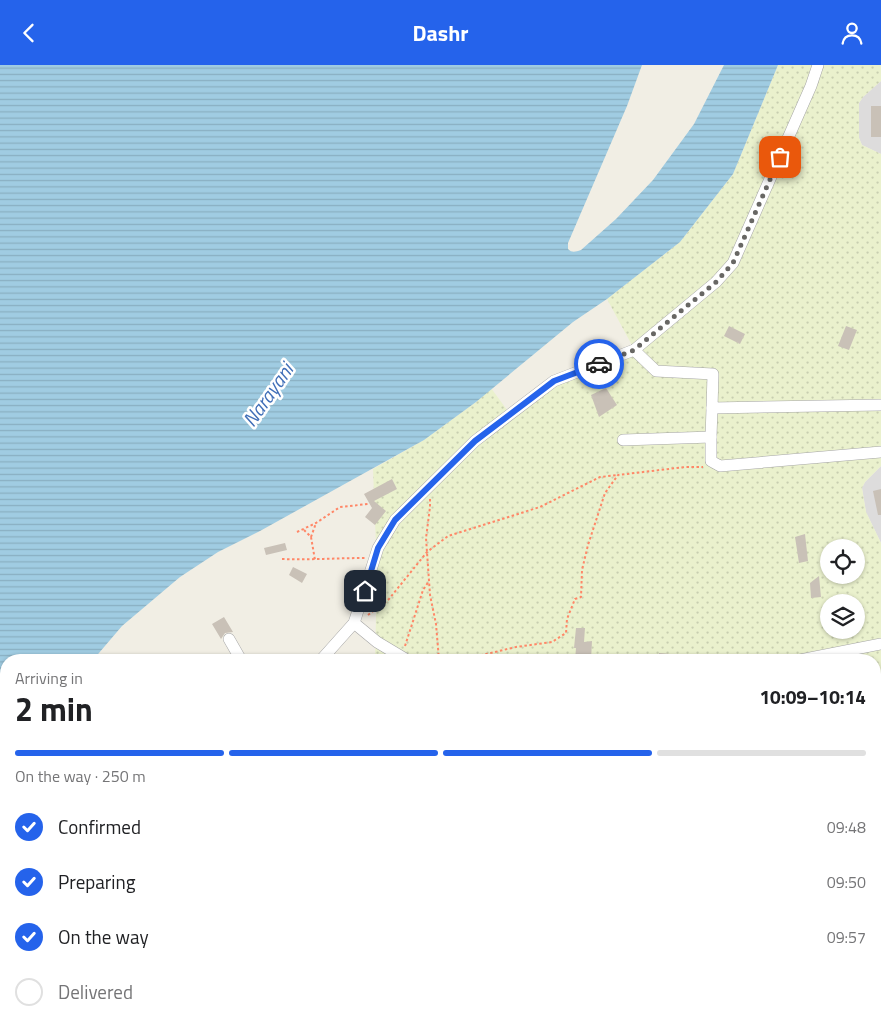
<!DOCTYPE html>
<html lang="en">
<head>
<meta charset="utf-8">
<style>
	:root { --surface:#fff; --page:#f2f2f2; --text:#202124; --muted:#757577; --line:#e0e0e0; --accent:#2563eb }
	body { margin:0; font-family:"Titillium Web",sans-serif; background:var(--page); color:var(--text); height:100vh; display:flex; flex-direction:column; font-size:19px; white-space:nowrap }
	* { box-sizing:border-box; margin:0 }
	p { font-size:16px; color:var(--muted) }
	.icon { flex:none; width:28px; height:28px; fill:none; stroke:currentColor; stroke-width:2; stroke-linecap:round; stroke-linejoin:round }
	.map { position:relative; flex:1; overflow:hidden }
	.side { position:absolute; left:0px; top:589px; width:881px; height:376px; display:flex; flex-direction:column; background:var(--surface); border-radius:20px 20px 0 0; box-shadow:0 1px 4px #0004 }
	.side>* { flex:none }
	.buttons { position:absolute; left:820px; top:474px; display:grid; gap:10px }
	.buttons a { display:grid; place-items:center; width:45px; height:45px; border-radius:50%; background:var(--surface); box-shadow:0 1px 4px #0004; font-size:25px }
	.pin { position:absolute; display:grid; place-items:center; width:42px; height:42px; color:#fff; margin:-21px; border-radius:10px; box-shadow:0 2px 8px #0006 }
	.courier { position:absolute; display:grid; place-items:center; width:50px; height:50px; margin:-25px; border:4px solid #2563eb; border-radius:50%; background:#fff; color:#222; box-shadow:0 1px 6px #0007 }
	.head em { font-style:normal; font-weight:700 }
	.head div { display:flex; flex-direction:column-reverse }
	.head { display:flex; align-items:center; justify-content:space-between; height:85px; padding:0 15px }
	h1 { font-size:32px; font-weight:700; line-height:38px }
	.bar { display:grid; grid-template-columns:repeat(4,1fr); gap:8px 5px; align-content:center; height:60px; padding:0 15px }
	.bar i { height:6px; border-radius:4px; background:var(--line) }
	.bar .selected { background:var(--accent) }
	.bar p { grid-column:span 4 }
	ol { padding:0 15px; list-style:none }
	li { display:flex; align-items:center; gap:15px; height:55px }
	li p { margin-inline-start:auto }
	li .icon { padding:5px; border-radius:50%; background:var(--accent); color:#fff; stroke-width:4 }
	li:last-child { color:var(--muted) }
	li i { width:28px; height:28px; border:2px solid var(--line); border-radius:50% }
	header { display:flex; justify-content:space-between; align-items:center; height:65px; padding:0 15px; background:var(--accent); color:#fff; font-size:22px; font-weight:700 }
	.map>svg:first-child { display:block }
	.residential { fill:#dddcdc }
	.farmland { fill:url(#farmland-dots); fill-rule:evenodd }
	.water { fill:url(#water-rules) }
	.building { fill:#c9c1b7 }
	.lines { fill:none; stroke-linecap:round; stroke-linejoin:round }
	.minor-casing { stroke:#a6a6a6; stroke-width:12 }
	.path { stroke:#ff8767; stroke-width:2; stroke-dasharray:2.5 2.5; stroke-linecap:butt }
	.minor { stroke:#fff; stroke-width:11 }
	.done { stroke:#686764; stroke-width:5; stroke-dasharray:0 9 }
	.route { stroke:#2563eb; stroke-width:6 }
	.labels { text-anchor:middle; stroke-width:5; stroke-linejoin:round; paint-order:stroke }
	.water-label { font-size:20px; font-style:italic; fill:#416fb8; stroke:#fff }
</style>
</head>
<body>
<header><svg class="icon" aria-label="back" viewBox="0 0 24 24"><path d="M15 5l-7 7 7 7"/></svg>Dashr<svg class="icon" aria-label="person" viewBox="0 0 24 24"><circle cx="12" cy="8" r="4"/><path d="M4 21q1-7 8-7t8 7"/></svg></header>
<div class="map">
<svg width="881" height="964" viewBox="0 0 881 964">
	<defs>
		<pattern id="farmland-dots" width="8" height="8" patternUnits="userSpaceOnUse" patternTransform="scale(1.25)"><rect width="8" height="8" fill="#eaf1cd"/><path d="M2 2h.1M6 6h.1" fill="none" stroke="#c8ceb0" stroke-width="1.8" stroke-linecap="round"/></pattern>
		<pattern id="water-rules" width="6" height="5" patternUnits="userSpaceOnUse" patternTransform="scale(1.25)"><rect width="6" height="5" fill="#a0cce2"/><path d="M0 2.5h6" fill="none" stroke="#89afc1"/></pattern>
	</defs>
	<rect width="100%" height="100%" fill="#f1eee4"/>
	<g class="residential">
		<path d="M881 16V89L862 80 859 73V38L863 32Z"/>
		<path d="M881 401V478L866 447 862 423 865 417Z"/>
		<path d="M345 959H526L538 964H357Z"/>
	</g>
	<path class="farmland" d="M778 0H881V16L863 32 859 38V73L862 80 881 89V401L865 417 862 423 866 447 881 478V963L538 964 526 959H875V595H375L377 507 373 404 424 375 476 337 491 323 513 353 554 316 634 284 607 234 680 177 733 109ZM829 482H856V510H829ZM829 538H856V565H829Z"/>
	<path class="water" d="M0 0H642L627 41 568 178V184C572 188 575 187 581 185L616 154 653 115 694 59 724 0H778L733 109 680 177 607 234 573 257 476 337 424 375 260 466 218 487 180 512 122 561 93 595H6V723L0 733Z"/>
	<g class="building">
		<rect x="871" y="41" width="10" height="31"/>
		<path d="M729 261 745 269 740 279 724 271Z"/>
		<path d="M846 261 857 265 849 285 838 281Z"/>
		<path d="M605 276 607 287 588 295 586 288 594 286 592 279Z"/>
		<path d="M606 323 617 340 599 352 591 330Z"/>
		<path d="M392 414 397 424 374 436 386 446 375 460 365 452 372 443 364 429Z"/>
		<path d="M881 424V450H878L873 426Z"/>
		<path d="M805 469 808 496 799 498 795 472Z"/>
		<path d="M285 478 287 485 266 490 264 483Z"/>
		<path d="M293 502 307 509 302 518 289 510Z"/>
		<path d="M819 511 821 532 811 533 810 518Z"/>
		<path d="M224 552 233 567 225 568 221 574 212 559Z"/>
		<path d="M576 563H585L584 577 592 576 591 595H575L576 583H574Z"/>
		<path d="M659 588 682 590V595H658Z"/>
	</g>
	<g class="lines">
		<g class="minor-casing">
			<g id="minor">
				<path d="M634 285 656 306 713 309 712 343 881 340"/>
				<path d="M711 372V396L720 401 881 387"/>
				<path d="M623 375 711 372 712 343"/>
				<path d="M354 558 377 577 407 595"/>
				<path d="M229 574 241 595"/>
				<path d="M321 595 354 558 378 483 395 455 475 376 554 316 634 285 716 217 733 198 811 21 818 0"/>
				<path d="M800 595 881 579"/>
				<path d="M875 773H881"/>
				<path d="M805 959V964"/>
				<path d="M5 964 12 959"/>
				<path d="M481 964 482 959"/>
			</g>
		</g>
		<g class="path">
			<path d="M430 434V442L426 473 430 530 436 559 439 595"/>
			<path d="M304 465 311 472 315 495"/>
			<path d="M297 467 316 458 340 442 368 439"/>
			<path d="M311 472 316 458"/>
			<path d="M282 494C310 495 337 493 365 493"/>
			<path d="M368 550 389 534 427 487 448 471 540 442 600 412 618 410"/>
			<path d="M405 581 423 525 429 516"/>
			<path d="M461 595 516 582 552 577 566 568 567 554 575 534 581 532 582 505 588 480 605 428 618 410 685 402H703"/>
			<path d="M875 853 876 838"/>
			<path d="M600 959 621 964"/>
			<path d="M872 964V959"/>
		</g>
		<use href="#minor" class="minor"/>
	</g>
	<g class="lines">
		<path class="done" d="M599 299 634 285 716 217 733 198 780 92"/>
		<path class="route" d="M365 526 378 483 395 455 475 376 554 316 599 299"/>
	</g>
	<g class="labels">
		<g class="water-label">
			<text transform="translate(268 330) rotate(-55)" y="7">Narayani</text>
		</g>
	</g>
</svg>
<div class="buttons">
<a><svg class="icon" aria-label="locate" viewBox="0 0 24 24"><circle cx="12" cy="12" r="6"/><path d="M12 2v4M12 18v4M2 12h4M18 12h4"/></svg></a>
<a><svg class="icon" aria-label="layers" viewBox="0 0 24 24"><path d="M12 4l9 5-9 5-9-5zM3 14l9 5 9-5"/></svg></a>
</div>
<div class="pin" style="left:780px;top:92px;background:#ea580c"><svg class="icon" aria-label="bag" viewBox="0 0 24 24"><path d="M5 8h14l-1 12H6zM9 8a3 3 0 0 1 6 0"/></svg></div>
<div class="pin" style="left:365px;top:526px;background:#1f2937"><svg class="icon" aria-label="home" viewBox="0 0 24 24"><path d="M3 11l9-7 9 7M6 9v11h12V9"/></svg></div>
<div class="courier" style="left:599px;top:299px"><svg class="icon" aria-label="car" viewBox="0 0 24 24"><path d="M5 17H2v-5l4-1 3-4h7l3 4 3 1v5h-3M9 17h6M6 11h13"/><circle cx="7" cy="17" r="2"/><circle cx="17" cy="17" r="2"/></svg></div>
<section class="side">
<div class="head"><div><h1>2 min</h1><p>Arriving in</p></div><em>10:09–10:14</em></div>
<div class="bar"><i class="selected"></i><i class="selected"></i><i class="selected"></i><i></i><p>On the way · 250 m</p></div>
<ol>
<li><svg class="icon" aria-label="check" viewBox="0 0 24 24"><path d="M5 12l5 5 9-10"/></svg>Confirmed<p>09:48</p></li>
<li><svg class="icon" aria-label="check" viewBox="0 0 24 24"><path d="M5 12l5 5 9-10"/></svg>Preparing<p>09:50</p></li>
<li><svg class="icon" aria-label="check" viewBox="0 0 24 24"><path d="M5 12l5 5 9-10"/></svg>On the way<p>09:57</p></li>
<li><i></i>Delivered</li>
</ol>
</section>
</div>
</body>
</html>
